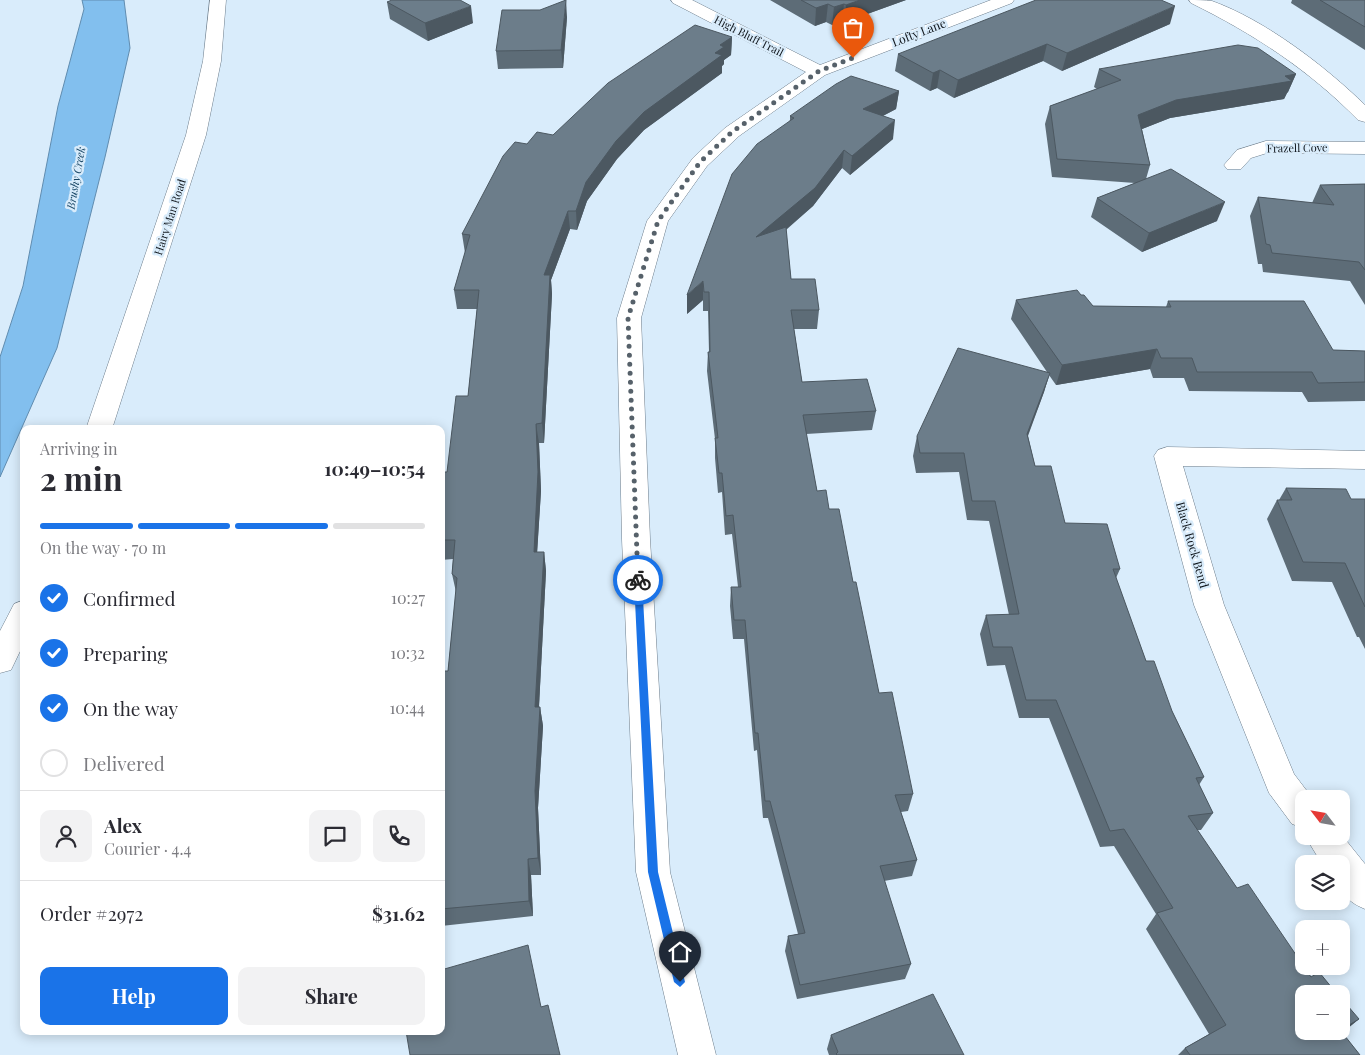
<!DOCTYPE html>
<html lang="en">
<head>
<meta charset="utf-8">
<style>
	:root { --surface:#fff; --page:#f2f2f3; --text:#2b2b33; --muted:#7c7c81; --line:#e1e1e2; --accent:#1a73e8 }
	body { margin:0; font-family:"Playfair Display",serif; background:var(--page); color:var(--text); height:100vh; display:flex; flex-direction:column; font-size:19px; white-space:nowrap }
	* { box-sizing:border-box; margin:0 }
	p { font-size:16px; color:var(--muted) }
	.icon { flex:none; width:28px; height:28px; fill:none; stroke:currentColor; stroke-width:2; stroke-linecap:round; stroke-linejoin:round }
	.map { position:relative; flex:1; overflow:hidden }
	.side { position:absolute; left:20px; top:425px; width:425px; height:610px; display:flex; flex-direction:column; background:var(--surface); border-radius:10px; box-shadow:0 2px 12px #0003 }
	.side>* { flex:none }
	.needle { width:32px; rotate:301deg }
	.controls { position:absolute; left:1295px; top:790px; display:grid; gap:10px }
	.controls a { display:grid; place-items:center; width:55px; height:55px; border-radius:10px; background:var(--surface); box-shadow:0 2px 12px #0003; font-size:25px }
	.pin { position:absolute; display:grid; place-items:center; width:42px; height:42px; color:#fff; margin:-51px -21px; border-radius:50% 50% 50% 0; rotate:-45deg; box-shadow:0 0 5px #0007 }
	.pin .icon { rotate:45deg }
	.courier { position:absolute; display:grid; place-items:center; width:50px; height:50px; margin:-25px; border:4px solid #1a73e8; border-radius:50%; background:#fff; color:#222; box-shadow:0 1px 6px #0007 }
	.head em { font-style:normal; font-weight:700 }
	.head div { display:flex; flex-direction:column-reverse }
	.head { display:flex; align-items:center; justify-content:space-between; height:85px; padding:0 20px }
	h1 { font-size:32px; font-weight:700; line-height:38px }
	.bar { display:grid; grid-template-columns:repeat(4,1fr); gap:8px 5px; align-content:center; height:60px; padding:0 20px }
	.bar i { height:6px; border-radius:4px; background:var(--line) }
	.bar .active { background:var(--accent) }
	.bar p { grid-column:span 4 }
	.line { display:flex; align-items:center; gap:12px; padding:0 20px; border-top:1px solid var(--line) }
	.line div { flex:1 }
	.round { display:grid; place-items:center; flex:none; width:52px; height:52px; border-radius:10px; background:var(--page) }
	ol { padding:0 20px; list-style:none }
	li { display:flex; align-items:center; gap:15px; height:55px }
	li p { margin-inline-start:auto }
	li .icon { padding:5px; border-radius:50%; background:var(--accent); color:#fff; stroke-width:4 }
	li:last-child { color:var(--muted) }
	li i { width:28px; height:28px; border:2px solid var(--line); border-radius:50% }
	.button { display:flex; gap:10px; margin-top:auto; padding:10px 20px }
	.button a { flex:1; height:58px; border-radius:10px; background:var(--accent); color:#fff; font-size:20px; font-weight:700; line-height:58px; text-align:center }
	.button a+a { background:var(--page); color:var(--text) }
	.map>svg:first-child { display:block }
	.water { fill:#82bfee; stroke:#608caf }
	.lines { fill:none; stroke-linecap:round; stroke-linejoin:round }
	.minor-casing { stroke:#6d7d8b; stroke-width:1 }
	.tertiary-casing { stroke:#6d7d8b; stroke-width:1 }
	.minor { fill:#fff; fill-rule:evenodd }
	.tertiary { fill:#fff; fill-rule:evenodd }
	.wall { fill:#5d6c77 }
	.shaded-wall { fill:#4c5861 }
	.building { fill:#6c7d8a; stroke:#4c5861 }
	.route { fill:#1a73e8 }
	.done { stroke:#56616a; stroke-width:5; stroke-dasharray:0 9 }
	.labels { text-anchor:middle; stroke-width:4.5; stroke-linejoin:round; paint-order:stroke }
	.far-street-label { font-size:11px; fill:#10161c; stroke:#d9ecfb }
	.far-water-label { font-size:11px; font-style:italic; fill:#174564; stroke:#d9ecfb }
	.street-label { font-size:12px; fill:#10161c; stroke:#d9ecfb }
</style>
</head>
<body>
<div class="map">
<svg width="1365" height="1055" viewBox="0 0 1365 1055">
	<rect width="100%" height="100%" fill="#d9ecfb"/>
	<path class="water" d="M82 0H124L130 48 105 157 57 348 0 477V357L23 286 58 106 84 9Z"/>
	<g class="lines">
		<g class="minor-casing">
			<g id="minor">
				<path d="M671 0H692L820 65 991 0H1014L1012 3 825 75 739 136 707 166 668 221 641 318 650 539 670 872 716 1055H678L636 872 622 539 617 318 647 221 693 158 725 128 806 72 673 3Z"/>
				<path d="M1189 0C1196 0 1205 0 1212 1 1265 20 1325 66 1365 105V122L1358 120C1309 70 1254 34 1191 3Z"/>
				<path d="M1266 141 1365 142V154L1267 153 1251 158 1241 169H1227L1224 165 1237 150Z"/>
				<path d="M1167 447 1365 451V469L1183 466 1224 605 1294 774 1313 799H1304V828L1292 824 1269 793 1265 783 1194 605 1154 456 1158 450Z"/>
				<path d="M1341 834 1365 864V909C1340 899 1341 887 1341 864H1322L1305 836H1341Z"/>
			</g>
		</g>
		<g class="tertiary-casing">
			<g id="tertiary">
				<path d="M210 0H226L221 61 206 135 112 429H86L186 135 203 61Z"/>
				<path d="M24 600V643L11 670 0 673V631L14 604Z"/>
			</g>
		</g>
		<use href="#minor" class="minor"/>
		<use href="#tertiary" class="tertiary"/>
	</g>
	<g class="wall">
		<path d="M770 0H906L845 22 842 21 832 25 826 22 815 26Z"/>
		<path d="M1292 0H1365V50L1291 3Z"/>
		<path d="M387 2 473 23 428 41 390 19Z"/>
		<path d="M567 17 563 68 498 69 496 51Z"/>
		<path d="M1170 24 1062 71 1043 61 954 98 937 88 930 91 895 71 898 54Z"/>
		<path d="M732 37 731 55 724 60V64L722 66V73L644 130 617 159 587 201 577 230 570 229 551 280 552 294 544 443H539L541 491 537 552H544L546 571 539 707H540L543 726 538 808 541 875H531L533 916 441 926V671H448L456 592 452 574 453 559 441 560V482L447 472 468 396 477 309H457L454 290 465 253 462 234 527 144 553 135Z"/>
		<path d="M1099 69 1296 74 1288 92 1287 93 1284 99 1170 118 1142 129 1150 165 1146 179 1217 221 1142 252 1091 217 1097 198 1135 183 1052 177 1045 124 1050 106 1097 89 1094 87Z"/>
		<path d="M899 91 896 109 883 116 893 139 850 175 842 168 813 206 786 230 791 279 819 310 817 329H794L802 382 876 411 872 430 806 434 817 491 829 509 853 582 879 693 913 794 908 811 901 812 917 860 912 876 884 881 911 964 905 979 797 999 785 951 788 936 798 934 768 818H763L757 750 754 751 744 639H733L730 606 731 587H738L732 534 725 535 722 492 718 493 715 458V439L707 371 708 352H709L708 311H703V300L687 314 790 120V116Z"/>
		<path d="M1365 184V305L1350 281 1263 272 1262 264H1258L1250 216 1258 197 1312 203 1320 185Z"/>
		<path d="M1081 295 1093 306 1166 307 1168 301 1333 350 1365 351V401L1308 402 1302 392 1189 391 1184 378H1153L1150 369 1056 385 1049 375 1044 392 1028 436 1035 466 1065 523 1120 569 1116 578 1146 661 1172 711 1204 777 1199 785 1213 813 1201 830H1197L1237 888 1311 977 1359 1019 1342 1033 1360 1055H1178L1185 1048 1209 1034 1146 929 1156 914 1114 846 1100 847 1049 718H1019L1005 665 987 666 980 634 986 615H1009L989 521 967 520 959 472 916 473 913 456 917 436 1047 372 1011 319 1016 300Z"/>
		<path d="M1286 488 1351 499H1365V649L1359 637H1357L1332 582 1292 581 1267 519 1277 500H1279Z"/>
		<path d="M831 1035 964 1055H829L827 1049Z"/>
	</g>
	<g class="shaded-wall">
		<path d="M566 0 567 17 563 68 561 50Z"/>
		<path d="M860 0H906L845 22 846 5Z"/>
		<path d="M828 4 826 22 815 26 816 8Z"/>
		<path d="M844 4 842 21 832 25 834 7Z"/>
		<path d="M471 6 473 23 428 41 425 23Z"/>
		<path d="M1175 6 1170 24 1062 71 1067 53Z"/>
		<path d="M732 37 731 55 724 60V64L722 66V73L644 130 617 159 587 201 577 230 576 211 586 182 616 141 644 112 715 53 720 45Z"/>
		<path d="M1047 44 1043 61 954 98 958 80Z"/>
		<path d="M940 70 937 88 930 91 933 73Z"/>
		<path d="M1296 74 1288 92 1287 93 1284 99 1170 118 1132 133 1138 115 1176 100Z"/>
		<path d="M899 91 896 109 861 127 863 109Z"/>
		<path d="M895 120 893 139 850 175 852 156Z"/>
		<path d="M844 150 842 168 813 206 755 256 756 237Z"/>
		<path d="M1225 202 1217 221 1142 252 1149 233Z"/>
		<path d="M568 211 570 229 551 280 552 294 544 443 542 423 544 275Z"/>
		<path d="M703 281V300L687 314V295Z"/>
		<path d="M1157 349 1150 369 1056 385 1062 365Z"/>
		<path d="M1050 373 1044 392 1021 453 1027 434Z"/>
		<path d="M536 424 539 443 541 491 536 571 534 552Z"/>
		<path d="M544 552 546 571 538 725 535 707Z"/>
		<path d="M540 707 543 726 538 808 541 875 538 858 535 791Z"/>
		<path d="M528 859 531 875 533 916 529 901Z"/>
		<path d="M1359 1019 1342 1033 1341 1030Z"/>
	</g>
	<g class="building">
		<path d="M392 0H460L471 6 425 23 387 2Z"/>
		<path d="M566 0 561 50 496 51 502 10H540Z"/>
		<path d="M801 0H860L846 5 844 4 834 7 828 4 816 8Z"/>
		<path d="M1036 0H1161L1175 6 1067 53 1047 44 958 80 940 70 933 73 898 54Z"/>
		<path d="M1320 0H1365V27Z"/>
		<path d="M695 25 732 37 720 45 724 47 715 53 722 55 644 112 616 141 586 182 576 211H568L544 275H550L542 423 536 424 538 472 534 552H544L535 707H540L535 791 538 858 528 859 529 901 441 909V671H448L457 578 452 574 455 540H441V482L443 472H447L456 396H468L479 290H454L470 235 462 234 503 156 515 142 527 144 537 132 553 135 608 83Z"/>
		<path d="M1238 45 1258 48 1296 74 1285 76 1292 81 1176 100 1138 115 1150 165 1057 159 1050 106 1121 80 1099 69Z"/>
		<path d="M851 76 899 91 863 109 895 120 852 156 844 150 815 188 756 237 786 227 791 279H815L819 310H791L802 382 867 379 876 411 803 415 817 491 826 490 829 509H839L853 582H856L879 693 892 692 913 794 895 795 917 860 880 866 911 964 800 985 788 936 805 933 770 801H765L758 733H755L745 620H734L731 587H741L733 515 726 516 722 473H719L715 438H718L708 352H710L709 292H704L703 281 687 295 732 174 757 144 794 118 790 116 836 84Z"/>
		<path d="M1171 169 1225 202 1149 233 1097 198Z"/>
		<path d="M1365 184V270L1359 262 1272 253 1270 245 1266 244 1258 197 1334 205 1320 185Z"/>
		<path d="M1077 290 1081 295H1084L1093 306 1171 307 1168 301H1304L1333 350 1365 351V382L1318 383 1312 372H1197L1192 358H1161L1157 349 1062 365 1016 300Z"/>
		<path d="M958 348 1050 373 1027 434 1035 466H1051L1065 523 1107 524 1120 569H1113L1146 661H1154L1172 711 1204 777 1196 778 1213 813 1188 816 1237 888 1248 884 1311 977 1319 972 1337 994H1304V1031H1341L1360 1055H1190L1185 1048 1226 1025 1157 913 1173 908 1124 829 1110 831 1056 700H1026L1012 647H993L986 615 1019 614 995 501H972L964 453H920L917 436Z"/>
		<path d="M1286 488 1346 489 1351 499H1365V607L1345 563 1303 562 1277 500H1292Z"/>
		<path d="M528 945 541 1007 548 1005 560 1055H410L406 1031H441V970Z"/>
		<path d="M933 994 964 1055H837L836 1054 838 1052 831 1035Z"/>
		<path d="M1341 998 1359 1019 1341 1030Z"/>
	</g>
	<path class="route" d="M638 577 642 580 658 872 685 982 680 987 674 982 648 872 634 580Z"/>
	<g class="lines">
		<path class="done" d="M638 580 628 318 658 221 700 162 732 132 819 71 853 58"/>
	</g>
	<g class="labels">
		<g class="far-street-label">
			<text transform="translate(749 36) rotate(27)" y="4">High Bluff Trail</text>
			<text transform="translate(1297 148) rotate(-1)" y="4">Frazell Cove</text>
			<text transform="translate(170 217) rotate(-72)" y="4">Hairy Man Road</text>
		</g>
		<g class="far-water-label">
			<text transform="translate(76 178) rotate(-80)" y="4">Brushy Creek</text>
		</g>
		<g class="street-label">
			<text transform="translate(919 33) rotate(-21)" y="4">Lofty Lane</text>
			<text transform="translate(1192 545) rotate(74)" y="4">Black Rock Bend</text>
		</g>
	</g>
</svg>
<div class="controls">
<a><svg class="needle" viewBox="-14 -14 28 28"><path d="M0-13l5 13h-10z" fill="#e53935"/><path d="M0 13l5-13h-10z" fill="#7c7c81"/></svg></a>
<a><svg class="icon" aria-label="layers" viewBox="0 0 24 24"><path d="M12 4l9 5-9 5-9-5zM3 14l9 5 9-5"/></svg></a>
<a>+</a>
<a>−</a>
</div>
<div class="pin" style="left:853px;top:58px;background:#ea580c"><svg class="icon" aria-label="bag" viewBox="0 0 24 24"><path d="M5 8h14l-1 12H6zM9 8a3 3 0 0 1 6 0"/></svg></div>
<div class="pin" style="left:680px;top:982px;background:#1f2937"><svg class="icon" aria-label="home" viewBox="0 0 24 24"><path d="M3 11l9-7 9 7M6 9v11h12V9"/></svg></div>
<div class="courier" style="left:638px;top:580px"><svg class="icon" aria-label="bike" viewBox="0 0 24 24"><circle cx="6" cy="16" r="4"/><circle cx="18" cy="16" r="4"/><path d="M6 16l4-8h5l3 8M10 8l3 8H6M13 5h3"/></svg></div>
<section class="side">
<div class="head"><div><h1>2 min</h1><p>Arriving in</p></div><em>10:49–10:54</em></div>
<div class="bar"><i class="active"></i><i class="active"></i><i class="active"></i><i></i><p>On the way · 70 m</p></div>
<ol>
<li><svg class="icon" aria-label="check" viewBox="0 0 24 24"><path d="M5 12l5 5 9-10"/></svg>Confirmed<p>10:27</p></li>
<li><svg class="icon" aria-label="check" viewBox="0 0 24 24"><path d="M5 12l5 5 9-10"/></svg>Preparing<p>10:32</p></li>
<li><svg class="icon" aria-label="check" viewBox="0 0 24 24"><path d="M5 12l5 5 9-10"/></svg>On the way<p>10:44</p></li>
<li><i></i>Delivered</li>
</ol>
<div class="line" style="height:90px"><a class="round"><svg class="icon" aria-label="person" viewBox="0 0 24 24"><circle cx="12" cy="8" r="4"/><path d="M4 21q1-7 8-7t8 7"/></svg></a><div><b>Alex</b><p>Courier · 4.4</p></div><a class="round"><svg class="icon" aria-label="chat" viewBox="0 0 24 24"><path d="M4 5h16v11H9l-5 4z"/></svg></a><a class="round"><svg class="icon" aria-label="phone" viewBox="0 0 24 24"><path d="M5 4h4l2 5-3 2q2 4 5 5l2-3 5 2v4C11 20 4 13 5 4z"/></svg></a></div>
<div class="line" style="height:65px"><div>Order #2972</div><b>$31.62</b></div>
<div class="button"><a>Help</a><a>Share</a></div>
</section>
</div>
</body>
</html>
